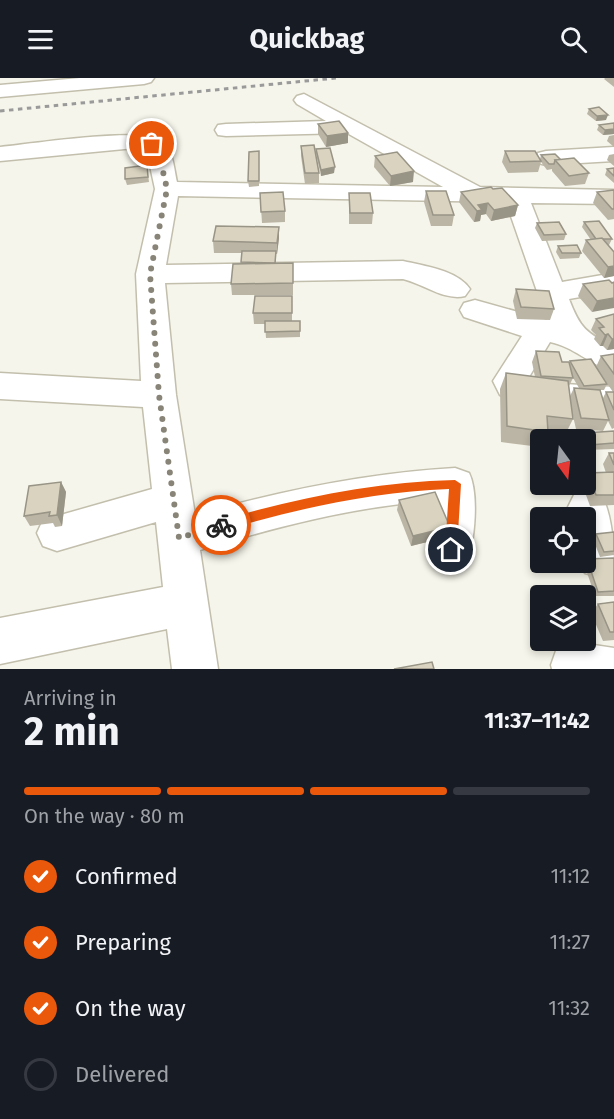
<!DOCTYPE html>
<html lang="en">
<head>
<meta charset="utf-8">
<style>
	:root { --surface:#171b24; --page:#20242c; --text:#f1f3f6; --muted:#9ea1a6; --line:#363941; --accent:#ea580c }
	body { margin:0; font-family:"Fira Sans",sans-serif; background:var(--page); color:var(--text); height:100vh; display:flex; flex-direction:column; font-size:22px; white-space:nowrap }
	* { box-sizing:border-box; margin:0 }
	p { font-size:20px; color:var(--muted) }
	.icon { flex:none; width:33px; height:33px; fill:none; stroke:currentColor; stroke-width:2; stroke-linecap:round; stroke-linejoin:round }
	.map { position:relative; height:591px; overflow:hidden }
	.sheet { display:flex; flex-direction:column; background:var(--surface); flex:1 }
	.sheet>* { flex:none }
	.needle { width:39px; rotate:165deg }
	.tools { position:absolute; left:530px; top:351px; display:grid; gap:12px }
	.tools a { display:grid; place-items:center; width:66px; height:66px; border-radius:6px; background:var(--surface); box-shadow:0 3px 9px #0003; font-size:30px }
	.pin { position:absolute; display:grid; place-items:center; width:51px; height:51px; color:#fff; margin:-26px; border:3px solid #fff; border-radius:50%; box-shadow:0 2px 6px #0007 }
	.courier { position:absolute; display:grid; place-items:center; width:60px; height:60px; margin:-30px; border:4px solid #ea580c; border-radius:50%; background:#fff; color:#222; box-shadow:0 2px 8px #0007 }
	.headline em { font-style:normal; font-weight:700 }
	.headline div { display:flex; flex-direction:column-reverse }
	.headline { display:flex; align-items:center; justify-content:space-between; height:102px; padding:0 24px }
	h1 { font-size:39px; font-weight:700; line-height:45px }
	.bar { display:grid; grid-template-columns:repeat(4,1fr); gap:9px 6px; align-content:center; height:72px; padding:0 24px }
	.bar i { height:8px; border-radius:4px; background:var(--line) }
	.bar .current { background:var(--accent) }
	.bar p { grid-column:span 4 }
	ol { padding:0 24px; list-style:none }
	li { display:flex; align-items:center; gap:18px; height:66px }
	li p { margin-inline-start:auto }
	li .icon { padding:6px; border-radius:50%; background:var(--accent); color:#fff; stroke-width:4 }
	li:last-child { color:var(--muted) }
	li i { width:33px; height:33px; border:3px solid var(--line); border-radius:50% }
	header { display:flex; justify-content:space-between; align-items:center; height:78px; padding:0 24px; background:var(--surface); font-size:27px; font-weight:700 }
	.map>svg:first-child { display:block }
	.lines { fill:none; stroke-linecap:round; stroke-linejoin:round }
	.minor-casing { stroke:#c3bfad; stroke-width:3 }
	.minor { fill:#fff; fill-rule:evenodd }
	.rail { stroke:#9a9a9a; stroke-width:3; stroke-dasharray:4.5 4.5; stroke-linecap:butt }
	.wall { fill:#bbb5a5; fill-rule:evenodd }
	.shaded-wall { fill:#989486 }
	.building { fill:#d9d3c0; stroke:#989486; stroke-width:1.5 }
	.route { fill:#ea580c }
	.done { stroke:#888477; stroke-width:6; stroke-dasharray:0 10.8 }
</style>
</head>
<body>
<header><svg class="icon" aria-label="menu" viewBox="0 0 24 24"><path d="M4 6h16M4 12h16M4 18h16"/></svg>Quickbag<svg class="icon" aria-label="search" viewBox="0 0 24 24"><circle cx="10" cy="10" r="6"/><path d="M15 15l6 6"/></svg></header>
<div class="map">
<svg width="614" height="591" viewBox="0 0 614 591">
	<rect width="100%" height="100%" fill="#f6f5eb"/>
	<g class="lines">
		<g class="minor-casing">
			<g id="minor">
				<path d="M80 0H154L151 4 144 6 0 19V7Z"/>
				<path d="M304 16 480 109 614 112V126L531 125 562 204 614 195V213L569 221C580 250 586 255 614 269V294C591 287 572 268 550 264L529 299 565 306 614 309V335C575 333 538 328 500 317L493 303 522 258 464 239 460 232 464 225 475 222 547 242 506 124 178 118 166 187 403 183C424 188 457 192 470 211L465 218C444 223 424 206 403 201L165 205 176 317 195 437C280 413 366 395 455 390L469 395C479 415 475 465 466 485L451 491 436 485 430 472 434 423C355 428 276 449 200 472L218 591H172L167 551 0 586V540L163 509 156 444 57 473 43 468 37 455 43 442 152 411 143 329 0 321V295L141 303 136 196 155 111 147 74 135 70 0 83V69C29 66 140 49 161 62 173 70 174 91 177 104L443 109 347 55 226 58 218 57 215 52 218 47 226 46 326 43 297 26 294 22 297 18Z"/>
				<path d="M614 69V83L546 87 538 85 535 80 538 75 546 73Z"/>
				<path d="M588 412 602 417C614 444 614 474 614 503L585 495 579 484H585V440H570L568 429 574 417Z"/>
				<path d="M574 564 614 570V591H552L551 587 557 570Z"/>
			</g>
		</g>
		<use href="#minor" class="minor"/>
		<path class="rail" d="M0 33 336 0"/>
	</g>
	<g class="wall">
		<path d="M605 0H614V9L604 1Z"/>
		<path d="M589 31 606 42 596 43 587 36Z"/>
		<path d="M614 45V56L603 57 597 52 599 47Z"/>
		<path d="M318 46 348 55V65L326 69 318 56Z"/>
		<path d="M614 57V69L607 63 609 58Z"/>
		<path d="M301 68 319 95V105L305 106 301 78Z"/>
		<path d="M316 71 334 95 321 98 316 76Z"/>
		<path d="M259 73V108L249 109 248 103Z"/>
		<path d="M505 73 540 81 541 77 561 82 589 95 585 106 565 108 552 93V91L547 92 541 84 538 94 508 95 502 84Z"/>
		<path d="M614 76V88L607 82 609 77Z"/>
		<path d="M375 78 413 104 390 108 374 89Z"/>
		<path d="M147 87 149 104 127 107 125 101Z"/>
		<path d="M614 90V105L605 97 607 91Z"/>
		<path d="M493 111 518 127 515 138 491 143 486 136 481 137 480 143 474 144 459 124 461 114Z"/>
		<path d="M614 112V141L608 142 593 125 597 114Z"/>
		<path d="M426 113 454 137 452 148H431L424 124Z"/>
		<path d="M260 115 285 133V144L262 145Z"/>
		<path d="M349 115 373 135 372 146H349Z"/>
		<path d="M584 144 612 161 609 167H607L614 198 604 200 582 173 586 162H591L582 149Z"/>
		<path d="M537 145 566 156 564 162 542 163 535 150Z"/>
		<path d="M279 160 277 176H276V185H293V217H232L231 206 241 186 242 175H214L213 163Z"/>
		<path d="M558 168 581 175 579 180 560 181 556 174Z"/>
		<path d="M612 205 592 234 578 218 583 206Z"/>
		<path d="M516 211 554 231 550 242 517 241 513 223Z"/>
		<path d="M292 218V243H300V259L266 260 265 246H254L253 235Z"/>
		<path d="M614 236V271L607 272 603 268H600L594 261 596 257 591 252 596 241Z"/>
		<path d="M536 273 562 284 569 285 570 283 596 289 601 278 614 276V350L612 351 608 343 603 353 576 351 573 338V341L565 357 548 355 545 362H540V369L501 364 500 311 506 295 535 299 532 284ZM600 295 613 314H606L603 320 600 312H604L607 306ZM572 298 579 310H574L570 318 569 308 573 300Z"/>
		<path d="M614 353V371L587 372 585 367V362H582V360L585 355Z"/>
		<path d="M609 375H614V427L590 428 582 406H585V400L588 395H606L603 386Z"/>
		<path d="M61 404 66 414 62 448 55 449 53 445 30 448 24 438Z"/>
		<path d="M399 422 447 459 411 468 397 432Z"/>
		<path d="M614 454V477L600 479 593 461 596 456Z"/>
		<path d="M614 480V518H595L584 486 587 481Z"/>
		<path d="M614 524V562L603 563 591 535 598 526Z"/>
	</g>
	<g class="shaded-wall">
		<path d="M608 37 606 42 596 43 597 38Z"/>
		<path d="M614 51V56L603 57 605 52Z"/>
		<path d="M348 55V65L326 69 327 58Z"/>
		<path d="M335 89 334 95 321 98V92Z"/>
		<path d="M414 93 413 104 390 108 391 98Z"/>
		<path d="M488 125 486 136 481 137 480 143 474 144 478 127Z"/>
		<path d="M518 127 515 138 491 143 494 132Z"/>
		<path d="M279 149V160L277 176V165Z"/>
		<path d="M614 188V198L604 200 608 189Z"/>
		<path d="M614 220V230L592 234 597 223Z"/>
		<path d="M608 256 603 268H600L605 257Z"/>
		<path d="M612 261H614V271L607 272Z"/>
		<path d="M61 404 66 414 62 448 57 437Z"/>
		<path d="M450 449 447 459 411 468 413 458Z"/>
	</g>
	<g class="building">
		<path d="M599 29 608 37 597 38 589 31Z"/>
		<path d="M339 43 348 55 327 58 318 46Z"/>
		<path d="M614 45V51L605 52 599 47Z"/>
		<path d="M314 67 319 95H305L301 68Z"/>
		<path d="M330 70 335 89 321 92 316 71Z"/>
		<path d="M259 73V103H248L249 74Z"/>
		<path d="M505 73H535L541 83 510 84Z"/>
		<path d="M397 74 414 93 391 98 375 78Z"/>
		<path d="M555 76 561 82H555L554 86H549L541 77Z"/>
		<path d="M574 80 589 95 569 98 555 82Z"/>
		<path d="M147 87 148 99 125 101V90Z"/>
		<path d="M614 90V98L607 91Z"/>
		<path d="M491 109 493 111 502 110 518 127 494 132 488 125 478 127 482 132 477 133 461 114Z"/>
		<path d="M614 112V131H612L597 114Z"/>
		<path d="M426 113H446L454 137H433Z"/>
		<path d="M283 114 285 133 261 134 260 115Z"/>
		<path d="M349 115H370L373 135H350Z"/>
		<path d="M599 143 612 161H596L584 144Z"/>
		<path d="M559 144 566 156 544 157 537 145Z"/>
		<path d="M216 148 279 149 277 165 213 163Z"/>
		<path d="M602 160 614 174V188L608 189 586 162Z"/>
		<path d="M577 167 581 175H562L558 168Z"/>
		<path d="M242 173H276L275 185 241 184Z"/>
		<path d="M293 185V205L231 206 233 186Z"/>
		<path d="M609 202 612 205 614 204V220L597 223 583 206Z"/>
		<path d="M516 211 549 213 554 231 521 229Z"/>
		<path d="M255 218H292V235H253Z"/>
		<path d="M614 236V261H612L608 256 605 257 599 250 604 249 596 241Z"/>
		<path d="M265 243H300V253L265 254Z"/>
		<path d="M536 273 559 274 562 284H569L573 300 541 298Z"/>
		<path d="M614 276V296L601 278Z"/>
		<path d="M591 281 607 306 584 308 570 283Z"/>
		<path d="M506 295 568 303 573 341 547 338 548 354 507 348Z"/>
		<path d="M574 310 600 312 609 342 581 340Z"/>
		<path d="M606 314H614V332Z"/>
		<path d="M614 353V365L590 367 585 355Z"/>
		<path d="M609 375H614V387Z"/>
		<path d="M614 394V417H596L588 395Z"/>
		<path d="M61 404 57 437 49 438 50 434 24 438 29 408Z"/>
		<path d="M435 414 450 449 413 458 399 422Z"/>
		<path d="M614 454V473L604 474 596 456Z"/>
		<path d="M614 480V513L598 514 587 481Z"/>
		<path d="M614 524V554H610L598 526Z"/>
		<path d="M432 584 434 591H394Z"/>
	</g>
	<path class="route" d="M455 402 461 406 457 472 451 478 445 472 449 411C371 414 296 431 221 453L215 447 221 442C298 420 375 404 455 402Z"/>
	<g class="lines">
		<path class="done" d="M152 66 158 72 167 111 150 196 159 317 179 460 221 447"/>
	</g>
</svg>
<div class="tools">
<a><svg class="needle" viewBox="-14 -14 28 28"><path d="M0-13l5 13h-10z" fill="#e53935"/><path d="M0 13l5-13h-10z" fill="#9ea1a6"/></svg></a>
<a><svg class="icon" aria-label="locate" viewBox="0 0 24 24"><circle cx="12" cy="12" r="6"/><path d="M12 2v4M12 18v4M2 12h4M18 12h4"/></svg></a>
<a><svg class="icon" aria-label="layers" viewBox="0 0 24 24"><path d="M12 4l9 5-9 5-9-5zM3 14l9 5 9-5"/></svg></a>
</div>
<div class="pin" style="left:152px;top:66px;background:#ea580c"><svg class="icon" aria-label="bag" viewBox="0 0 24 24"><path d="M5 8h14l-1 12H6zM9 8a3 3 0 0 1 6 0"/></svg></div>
<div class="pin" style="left:451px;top:472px;background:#1f2937"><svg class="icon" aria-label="home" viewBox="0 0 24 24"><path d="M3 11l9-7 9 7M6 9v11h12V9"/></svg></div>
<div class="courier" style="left:221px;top:447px"><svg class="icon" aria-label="bike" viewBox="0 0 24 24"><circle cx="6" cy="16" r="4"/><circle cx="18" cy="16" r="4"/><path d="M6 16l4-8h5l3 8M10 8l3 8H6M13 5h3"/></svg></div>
</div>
<section class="sheet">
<div class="headline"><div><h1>2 min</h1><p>Arriving in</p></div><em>11:37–11:42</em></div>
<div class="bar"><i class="current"></i><i class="current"></i><i class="current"></i><i></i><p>On the way · 80 m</p></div>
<ol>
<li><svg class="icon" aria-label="check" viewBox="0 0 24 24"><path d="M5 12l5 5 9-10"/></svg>Confirmed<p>11:12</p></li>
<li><svg class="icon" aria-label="check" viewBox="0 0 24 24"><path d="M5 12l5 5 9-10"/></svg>Preparing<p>11:27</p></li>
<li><svg class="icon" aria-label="check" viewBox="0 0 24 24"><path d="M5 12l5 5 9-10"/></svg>On the way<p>11:32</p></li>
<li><i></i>Delivered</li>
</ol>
</section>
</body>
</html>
